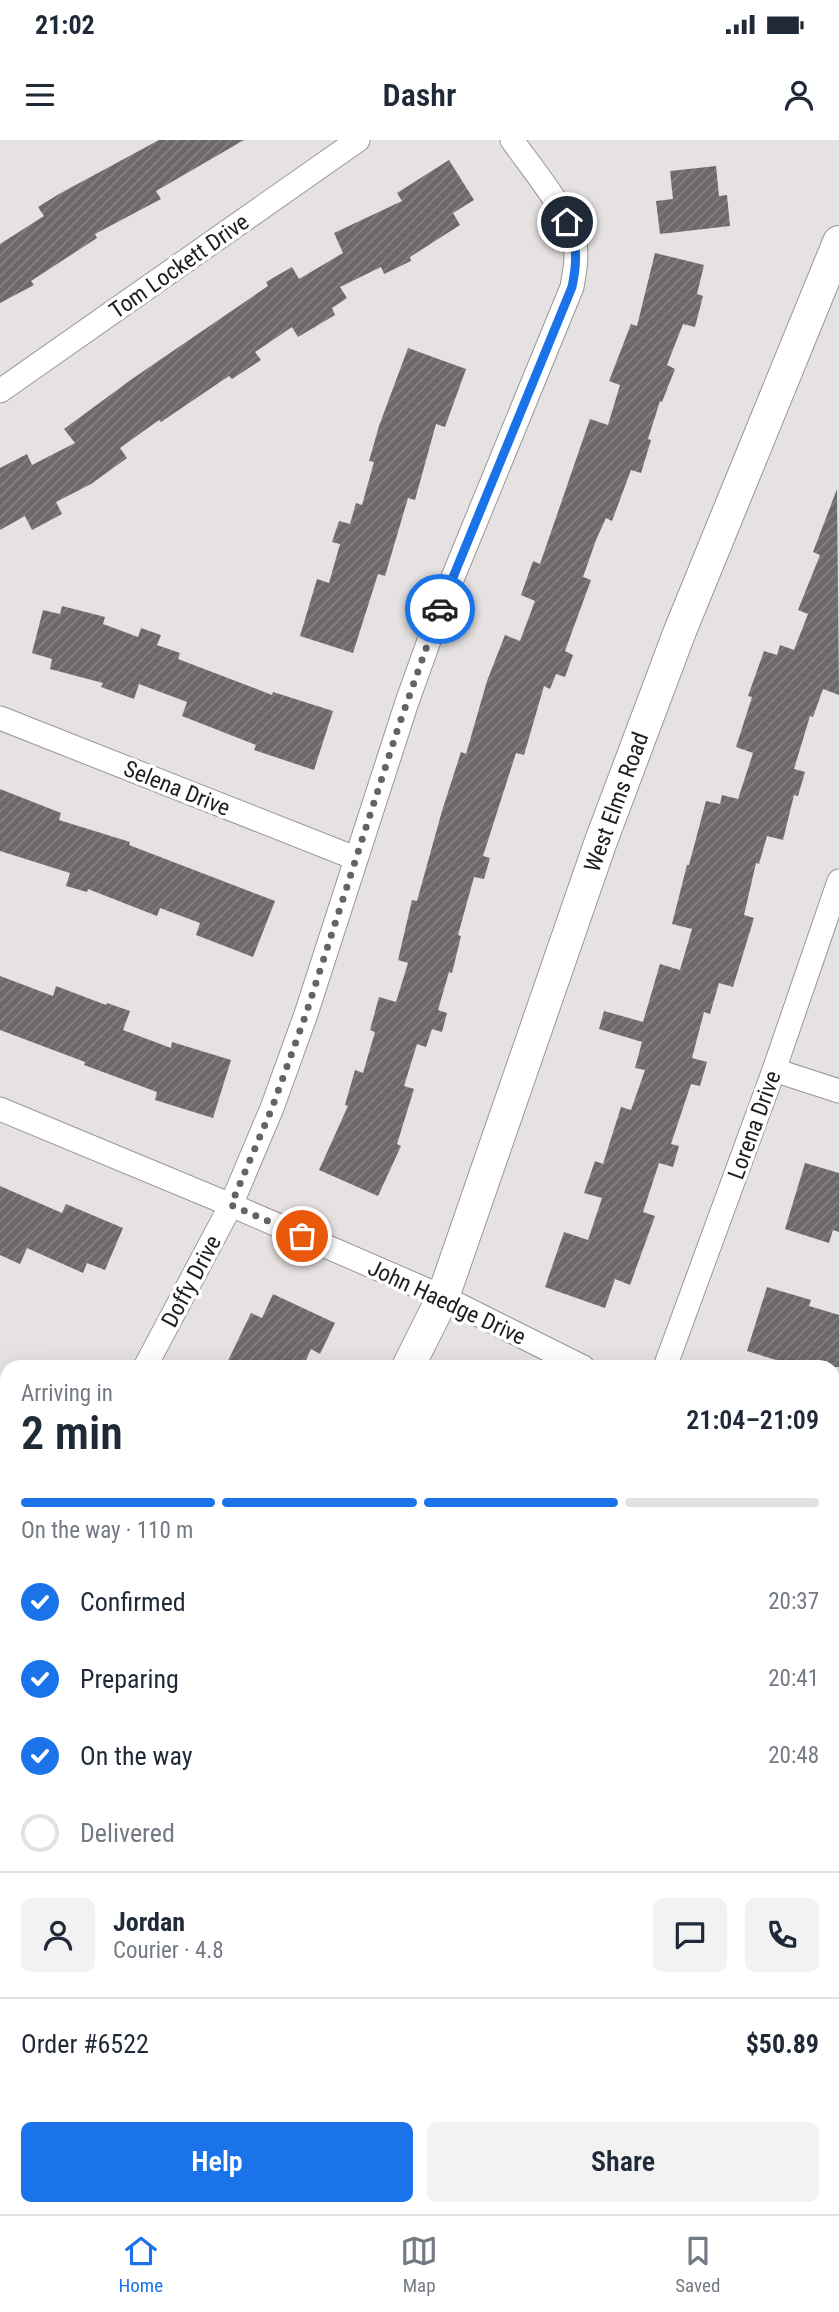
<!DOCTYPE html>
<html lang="en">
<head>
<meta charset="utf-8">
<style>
	:root { --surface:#fff; --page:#f2f2f3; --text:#1f2937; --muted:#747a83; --line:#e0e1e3; --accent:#1a73e8 }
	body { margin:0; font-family:"Roboto Condensed",sans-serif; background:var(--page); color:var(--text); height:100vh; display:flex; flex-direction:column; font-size:26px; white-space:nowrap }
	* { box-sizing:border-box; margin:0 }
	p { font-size:23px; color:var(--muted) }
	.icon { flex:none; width:38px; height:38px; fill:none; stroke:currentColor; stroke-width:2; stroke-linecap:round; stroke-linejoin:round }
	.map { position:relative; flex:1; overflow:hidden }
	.sheet { position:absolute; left:0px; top:1220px; width:840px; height:856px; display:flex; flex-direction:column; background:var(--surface); border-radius:21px 21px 0 0; box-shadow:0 7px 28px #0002 }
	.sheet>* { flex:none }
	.pin { position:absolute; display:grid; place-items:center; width:60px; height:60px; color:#fff; margin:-30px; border:4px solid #fff; border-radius:50%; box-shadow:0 2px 7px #0007 }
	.courier { position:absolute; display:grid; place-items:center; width:70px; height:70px; margin:-35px; border:5px solid #1a73e8; border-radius:50%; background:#fff; color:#222; box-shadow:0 2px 9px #0007 }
	.head em { font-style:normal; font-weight:600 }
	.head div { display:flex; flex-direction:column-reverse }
	.head { display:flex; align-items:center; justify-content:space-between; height:119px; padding:0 21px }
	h1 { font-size:46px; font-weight:600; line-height:52px }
	.bar { display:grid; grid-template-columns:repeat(4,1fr); gap:10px 7px; align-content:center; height:84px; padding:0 21px }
	.bar i { height:9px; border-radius:5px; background:var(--line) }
	.bar .active { background:var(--accent) }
	.bar p { grid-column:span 4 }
	.line { display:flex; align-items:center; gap:18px; padding:0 21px; border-top:2px solid var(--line) }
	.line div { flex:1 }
	.round { display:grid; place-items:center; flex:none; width:74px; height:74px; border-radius:10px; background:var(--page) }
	ol { padding:0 21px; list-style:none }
	li { display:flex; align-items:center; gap:21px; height:77px }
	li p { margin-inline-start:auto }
	li .icon { padding:7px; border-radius:50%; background:var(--accent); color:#fff; stroke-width:4 }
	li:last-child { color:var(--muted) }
	li i { width:38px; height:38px; border:4px solid var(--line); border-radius:50% }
	.action { display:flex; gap:14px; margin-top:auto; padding:14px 21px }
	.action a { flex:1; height:80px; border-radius:10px; background:var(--accent); color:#fff; font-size:28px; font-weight:600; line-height:80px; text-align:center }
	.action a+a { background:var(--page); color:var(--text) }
	.status { display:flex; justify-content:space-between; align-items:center; height:49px; padding:0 35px; background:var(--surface); direction:ltr }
	.status svg { height:19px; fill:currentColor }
	header { display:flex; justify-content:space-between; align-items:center; height:91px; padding:0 21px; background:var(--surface); font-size:32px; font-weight:600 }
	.tabs { display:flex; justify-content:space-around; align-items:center; height:98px; border-top:2px solid var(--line); background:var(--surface); font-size:19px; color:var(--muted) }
	.tabs a { display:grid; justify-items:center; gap:4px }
	.tabs .active { color:var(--accent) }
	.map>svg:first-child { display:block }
	.building { fill:url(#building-hatch) }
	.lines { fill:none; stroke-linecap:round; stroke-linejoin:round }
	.minor-casing { stroke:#9a9696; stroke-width:25 }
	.secondary-casing { stroke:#9a9696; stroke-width:34 }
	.minor { stroke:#fff; stroke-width:23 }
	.secondary { stroke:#fff; stroke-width:32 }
	.done { stroke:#656363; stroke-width:7; stroke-dasharray:0 12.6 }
	.route { stroke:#1a73e8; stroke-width:9 }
	.labels { text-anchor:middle; stroke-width:7; stroke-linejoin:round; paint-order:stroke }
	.street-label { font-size:23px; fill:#1f1e1e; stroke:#fff }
</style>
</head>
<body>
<div class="status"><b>21:02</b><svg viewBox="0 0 49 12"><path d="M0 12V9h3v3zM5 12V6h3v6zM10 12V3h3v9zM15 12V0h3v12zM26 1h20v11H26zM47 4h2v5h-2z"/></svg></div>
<header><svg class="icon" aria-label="menu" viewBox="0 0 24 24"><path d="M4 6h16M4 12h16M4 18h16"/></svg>Dashr<svg class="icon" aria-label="person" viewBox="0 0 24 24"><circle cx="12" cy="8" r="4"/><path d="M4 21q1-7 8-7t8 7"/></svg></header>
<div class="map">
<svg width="839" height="2074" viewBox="0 0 839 2074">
	<defs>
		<pattern id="building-hatch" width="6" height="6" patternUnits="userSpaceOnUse" patternTransform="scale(1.75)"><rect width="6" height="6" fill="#6e6969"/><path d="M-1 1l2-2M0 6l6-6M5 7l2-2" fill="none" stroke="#858282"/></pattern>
	</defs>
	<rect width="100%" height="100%" fill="#e7e2e2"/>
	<g class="building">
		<path d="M159 0H244L156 51 161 59 95 94 97 98 31 141 34 145 0 163V104L44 76 38 67 59 54Z"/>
		<path d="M449 20 474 60 453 73 460 85 410 117 411 121 384 134 381 127 340 147 347 158 332 168 335 175 298 197 292 187 255 212 261 220 232 239 229 236 161 282 159 280 120 308 127 318 91 344 56 362 62 374 32 390 25 376 0 390V328L27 314 32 325 75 303 64 289 132 239 268 146 266 142 292 127 299 139 343 113 334 93 402 61 397 53Z"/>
		<path d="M716 26 719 56 727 55 730 86 660 94 656 61 673 59 670 31Z"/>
		<path d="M655 113 704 125 697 154 703 156 695 187 683 184 667 225 675 229 662 262 660 261 648 299 651 300 641 333 631 330 612 381 606 378 596 400 583 437 591 440 565 511 573 515 565 537 556 534 550 549 544 546 524 615 516 613 483 716 490 718 484 739 474 737 458 795 461 796 452 833 449 832 438 870 447 873 442 892 432 889 426 907 417 904 404 946 414 949 397 1004 401 1006 378 1056 319 1030 348 966 345 965 355 930 363 933 375 892 370 890 379 857 396 862 408 823 398 820 412 760 417 761 442 671 461 612 466 614 487 541 505 495 520 501 535 461 521 455 533 421 540 424 590 279 608 285 620 245 609 241 631 184 637 186Z"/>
		<path d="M408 208 466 229 445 287 436 284 415 360 408 358 385 436 378 434 353 513 300 496 317 439 329 443 340 404 332 402 339 381 350 384 356 363 362 365 374 322 369 321 379 286Z"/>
		<path d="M837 349 839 555 823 549 813 577 810 576 794 629 805 632 798 656 794 655 783 700 767 696 759 724 756 723 744 775 754 778 733 847 719 843 710 874 704 872 692 918 707 922 700 946 691 944 671 1004 679 1006 673 1027 659 1023 643 1072 655 1076 630 1145 615 1139 605 1168 545 1147 564 1092 588 1100 602 1058 584 1053 595 1021 603 1024 621 967 631 970 645 930 635 928 642 902 599 889 604 871 643 882 660 824 680 830 692 789 672 784 687 725H689L706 661 720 664 722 655 738 659 753 613 736 607 752 557 748 556 764 511 777 515 780 505 794 510 808 474 798 470 820 415 813 412Z"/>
		<path d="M62 466 105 477 103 484 138 497 141 488 161 495 157 505 180 513 178 519 272 555 273 552 333 571 314 630 254 610 256 605 182 576 187 562 139 544 134 559 101 547 103 543 50 529 52 519 32 513 43 470 60 474Z"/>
		<path d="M0 649 61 673 59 680 130 702 129 705 275 761 253 817 196 795 200 783 160 768 157 776 88 749 87 752 66 746 70 733 0 711Z"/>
		<path d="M0 836 53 856 56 846 106 865 107 863 130 871 123 890 171 908 172 902 231 920 213 978 155 960 157 952 84 925 85 922 0 890Z"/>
		<path d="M805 1023 839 1033V1092L833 1090 829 1103 785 1089Z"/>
		<path d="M0 1046 62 1073 66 1064 123 1088 105 1130 87 1123 83 1133 27 1108 20 1124 0 1115Z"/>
		<path d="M767 1147 811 1160 809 1166 839 1175V1227H774L776 1220 747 1211Z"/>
		<path d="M273 1154 335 1183 320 1214 311 1209 303 1227H225L251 1173 262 1178Z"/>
	</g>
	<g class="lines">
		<g class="minor-casing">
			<g id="minor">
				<path d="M0 251 358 0"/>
				<path d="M0 578 355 718"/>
				<path d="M774 930 839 951"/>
				<path d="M0 969 231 1065 443 1157 583 1227"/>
				<path d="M145 1227 231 1065 272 968 306 874 407 562 444 459 572 147C575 130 578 114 574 97 568 72 528 23 512 0"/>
				<path d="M665 1227 774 930 839 741"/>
				<path d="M833 1326 839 1327"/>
				<path d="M0 1374 7 1377"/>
				<path d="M0 1425 7 1417"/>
				<path d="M833 1700 839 1702"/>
				<path d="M0 2057 7 2051"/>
				<path d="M821 2068 838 2074"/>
			</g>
		</g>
		<g class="secondary-casing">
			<g id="secondary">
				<path d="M408 1227 443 1157 601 701 680 491 839 102"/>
				<path d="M0 1760 7 1754"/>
			</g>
		</g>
		<use href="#minor" class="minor"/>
		<use href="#secondary" class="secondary"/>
	</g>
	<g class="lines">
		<path class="done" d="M302 1096 231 1065 272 968 306 874 398 588 440 469"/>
		<path class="route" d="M440 469 572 147C577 123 578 104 567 82"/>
	</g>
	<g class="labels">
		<g class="street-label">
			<text transform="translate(179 126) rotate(-35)" y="8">Tom Lockett Drive</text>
			<text transform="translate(177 648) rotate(22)" y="8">Selena Drive</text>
			<text transform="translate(616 662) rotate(-70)" y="8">West Elms Road</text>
			<text transform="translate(754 985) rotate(-70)" y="8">Lorena Drive</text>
			<text transform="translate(191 1141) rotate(-62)" y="8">Doffy Drive</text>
			<text transform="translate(447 1162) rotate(25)" y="8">John Haedge Drive</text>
		</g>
	</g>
</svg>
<div class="pin" style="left:302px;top:1096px;background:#ea580c"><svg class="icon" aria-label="bag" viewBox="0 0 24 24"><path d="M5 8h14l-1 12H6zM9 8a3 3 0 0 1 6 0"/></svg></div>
<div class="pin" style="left:567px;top:82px;background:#1f2937"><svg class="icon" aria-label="home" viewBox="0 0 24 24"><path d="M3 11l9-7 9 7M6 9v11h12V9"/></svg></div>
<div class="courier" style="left:440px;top:469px"><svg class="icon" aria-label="car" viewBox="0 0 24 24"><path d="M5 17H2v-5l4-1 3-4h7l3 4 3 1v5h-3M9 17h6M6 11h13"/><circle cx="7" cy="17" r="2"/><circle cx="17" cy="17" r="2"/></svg></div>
<section class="sheet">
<div class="head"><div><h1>2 min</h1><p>Arriving in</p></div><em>21:04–21:09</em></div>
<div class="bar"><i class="active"></i><i class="active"></i><i class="active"></i><i></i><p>On the way · 110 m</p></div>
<ol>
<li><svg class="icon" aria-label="check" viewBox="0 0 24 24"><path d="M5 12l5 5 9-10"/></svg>Confirmed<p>20:37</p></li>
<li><svg class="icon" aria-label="check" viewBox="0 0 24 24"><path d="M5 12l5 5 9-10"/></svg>Preparing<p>20:41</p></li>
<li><svg class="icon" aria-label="check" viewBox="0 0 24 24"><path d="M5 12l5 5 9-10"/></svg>On the way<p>20:48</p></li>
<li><i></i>Delivered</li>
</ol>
<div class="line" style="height:126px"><a class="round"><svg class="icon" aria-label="person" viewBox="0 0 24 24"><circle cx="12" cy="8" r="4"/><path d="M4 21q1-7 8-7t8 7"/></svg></a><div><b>Jordan</b><p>Courier · 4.8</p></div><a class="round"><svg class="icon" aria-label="chat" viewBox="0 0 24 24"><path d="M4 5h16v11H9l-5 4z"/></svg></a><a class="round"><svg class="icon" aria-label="phone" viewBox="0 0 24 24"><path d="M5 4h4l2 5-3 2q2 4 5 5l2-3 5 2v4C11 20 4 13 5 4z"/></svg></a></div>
<div class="line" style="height:91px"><div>Order #6522</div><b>$50.89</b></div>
<div class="action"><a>Help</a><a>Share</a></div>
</section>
</div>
<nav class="tabs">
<a class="active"><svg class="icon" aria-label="home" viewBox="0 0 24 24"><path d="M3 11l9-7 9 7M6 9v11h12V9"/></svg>Home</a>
<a><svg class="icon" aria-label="map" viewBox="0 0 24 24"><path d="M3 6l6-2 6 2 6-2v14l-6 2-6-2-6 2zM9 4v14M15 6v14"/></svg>Map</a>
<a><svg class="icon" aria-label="saved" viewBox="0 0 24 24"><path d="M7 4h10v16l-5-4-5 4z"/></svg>Saved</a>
</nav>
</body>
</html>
